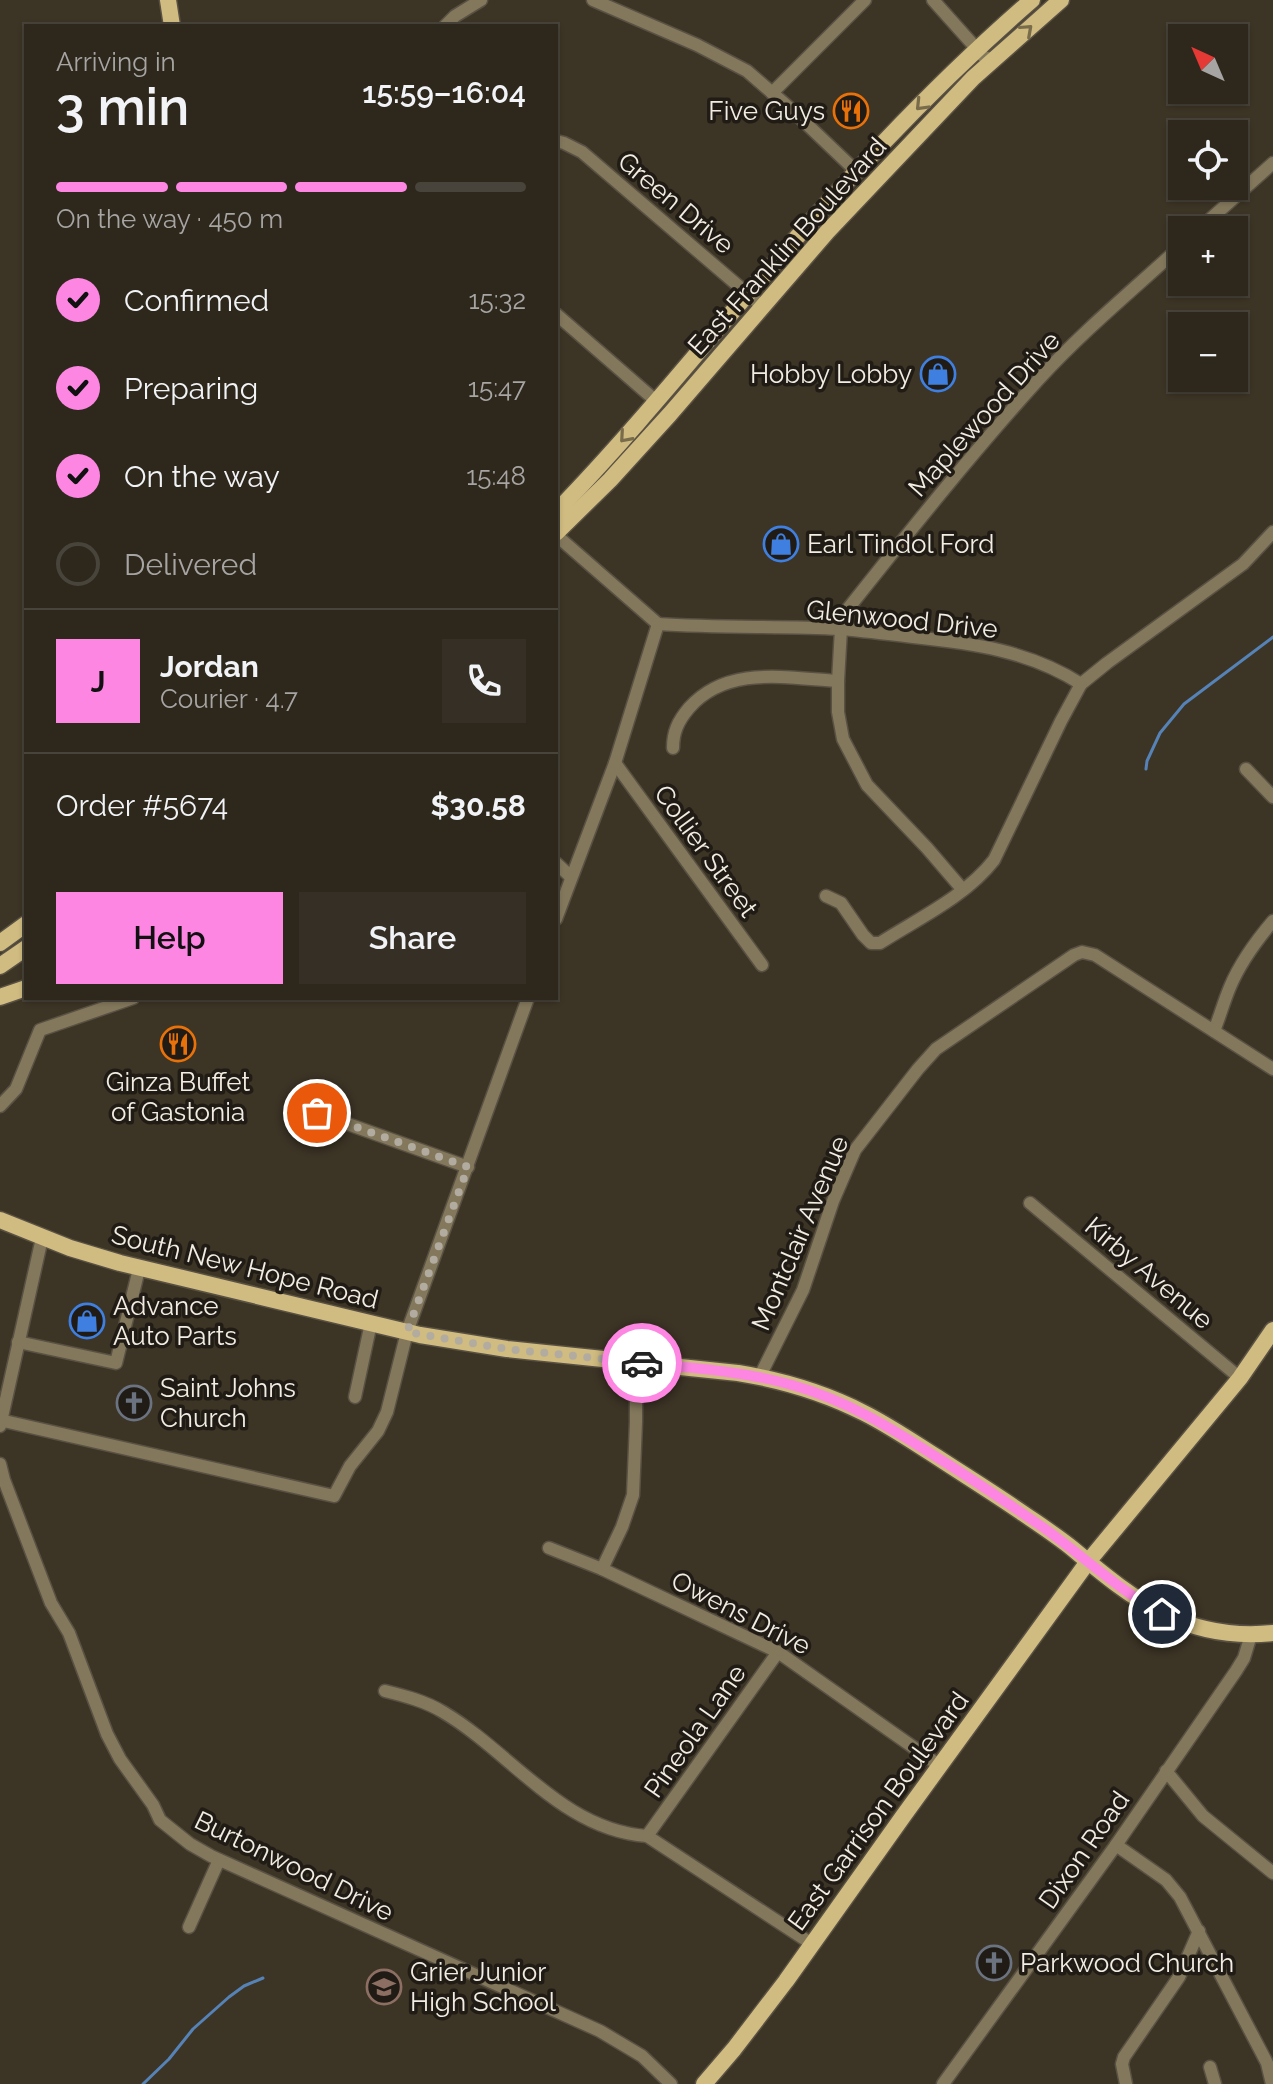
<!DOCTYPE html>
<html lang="en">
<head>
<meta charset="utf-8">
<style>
	:root { --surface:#2d271c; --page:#352f25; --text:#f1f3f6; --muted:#a7a5a3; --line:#48443b; --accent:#fd86e2 }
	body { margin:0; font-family:Raleway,sans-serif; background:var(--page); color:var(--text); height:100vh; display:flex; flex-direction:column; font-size:30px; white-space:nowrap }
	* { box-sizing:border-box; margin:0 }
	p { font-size:26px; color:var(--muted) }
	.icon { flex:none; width:44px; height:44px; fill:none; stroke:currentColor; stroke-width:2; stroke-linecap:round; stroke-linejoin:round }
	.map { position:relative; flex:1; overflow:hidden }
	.details { position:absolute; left:24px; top:24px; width:534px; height:976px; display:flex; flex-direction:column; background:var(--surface); border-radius:0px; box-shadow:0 2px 6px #0004,0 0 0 2px var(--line) }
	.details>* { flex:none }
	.needle { width:52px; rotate:316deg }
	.tools { position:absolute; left:1168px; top:24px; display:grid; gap:16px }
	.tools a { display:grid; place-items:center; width:80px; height:80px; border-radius:0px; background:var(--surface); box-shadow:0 2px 6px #0004,0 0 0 2px var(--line); font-size:40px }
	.pin { position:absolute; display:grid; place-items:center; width:68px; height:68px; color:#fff; margin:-34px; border:4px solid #fff; border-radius:50%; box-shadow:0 2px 8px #0007 }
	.courier { position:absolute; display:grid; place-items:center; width:80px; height:80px; margin:-40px; border:6px solid #fd86e2; border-radius:50%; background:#fff; color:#222; box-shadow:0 2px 10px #0007 }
	.summary em { font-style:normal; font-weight:600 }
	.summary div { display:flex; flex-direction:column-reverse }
	.summary { display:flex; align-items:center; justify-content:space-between; height:136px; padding:0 32px }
	h1 { font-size:52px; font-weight:600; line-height:60px }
	.bar { display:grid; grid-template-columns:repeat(4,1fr); gap:12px 8px; align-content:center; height:96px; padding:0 32px }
	.bar i { height:10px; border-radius:6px; background:var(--line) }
	.bar .active { background:var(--accent) }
	.bar p { grid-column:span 4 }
	.line { display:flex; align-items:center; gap:20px; padding:0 32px; border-top:2px solid var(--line) }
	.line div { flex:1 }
	.round { display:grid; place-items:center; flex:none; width:84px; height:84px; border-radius:0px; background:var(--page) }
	ol { padding:0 32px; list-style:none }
	li { display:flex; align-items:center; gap:24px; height:88px }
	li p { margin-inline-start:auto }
	li .icon { padding:8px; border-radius:50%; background:var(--accent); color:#111; stroke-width:4 }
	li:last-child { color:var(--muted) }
	li i { width:44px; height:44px; border:4px solid var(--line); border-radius:50% }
	.action { display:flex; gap:16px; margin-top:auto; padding:16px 32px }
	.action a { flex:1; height:92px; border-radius:0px; background:var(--accent); color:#111; font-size:32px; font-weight:600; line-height:92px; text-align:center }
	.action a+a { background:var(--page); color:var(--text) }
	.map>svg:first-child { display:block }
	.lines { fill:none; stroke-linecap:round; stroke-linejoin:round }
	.stream { stroke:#5683b7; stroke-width:3 }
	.minor-casing { stroke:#595143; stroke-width:15 }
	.major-casing { stroke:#595143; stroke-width:19 }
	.minor { stroke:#83785c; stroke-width:12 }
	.major { stroke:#d0bb80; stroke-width:16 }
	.oneway { stroke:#786c4a }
	.done { stroke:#b2aca0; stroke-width:8; stroke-dasharray:0 14.4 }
	.route { stroke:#fd86e2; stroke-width:10 }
	.labels { text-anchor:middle; stroke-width:7; stroke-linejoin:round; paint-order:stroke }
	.poi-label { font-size:26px; fill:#f2ece3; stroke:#201c15; text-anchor:start }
	.street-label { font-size:26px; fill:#f2ece3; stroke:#201c15 }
</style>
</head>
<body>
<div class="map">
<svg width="1273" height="2084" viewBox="0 0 1273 2084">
	<rect width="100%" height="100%" fill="#3c3425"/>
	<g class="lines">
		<g class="stream">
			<path d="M1146 769 1147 761 1160 733 1184 704 1273 637"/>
			<path d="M143 2084 169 2059 193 2029 229 1997 244 1986 263 1978"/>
		</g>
		<g class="minor-casing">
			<g id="minor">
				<path d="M593 0 697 45 747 71 793 111 857 172"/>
				<path d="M933 0 984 57 993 60"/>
				<path d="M445 26 455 16 481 0"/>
				<path d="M772 93 865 0"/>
				<path d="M556 141 564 143 582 152 763 307"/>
				<path d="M1198 230 1273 163"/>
				<path d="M556 314 656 401"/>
				<path d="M556 535 658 624"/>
				<path d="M658 624C719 628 779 626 840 629 864 631 889 634 913 637 972 643 1030 651 1081 684L1107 663 1243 564 1273 532"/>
				<path d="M673 748C673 732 678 721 689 708 727 665 786 678 838 681"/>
				<path d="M615 763 762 965"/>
				<path d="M1246 769 1273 797"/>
				<path d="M556 863 571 877"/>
				<path d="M963 890 927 848 867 785 843 739 838 712V681L841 629 847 610C909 532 972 453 1039 379 1083 331 1134 289 1182 245"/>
				<path d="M826 896 841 903 863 935 871 943H880C919 918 965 897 994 860L1061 721 1081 684"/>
				<path d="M556 919 615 763 658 624"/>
				<path d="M1214 1031C1220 1016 1224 1001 1230 987 1240 963 1256 941 1273 921"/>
				<path d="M0 1106 16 1089 40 1030 133 998"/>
				<path d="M317 1113 468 1167"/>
				<path d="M1030 1203 1240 1378"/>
				<path d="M18 1342 116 1363 139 1269"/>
				<path d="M760 1376 803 1290 833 1201 855 1150 918 1069 936 1049 1074 955 1082 952 1095 955 1273 1069"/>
				<path d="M355 1397 371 1323"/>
				<path d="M0 1420 334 1496 350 1466 378 1431 387 1412 407 1332 528 998"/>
				<path d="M0 1426 42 1238"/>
				<path d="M0 1464 4 1480 51 1603 69 1633 107 1734 120 1759 153 1805 160 1820 190 1844 211 1856 600 2031 642 2056 671 2084"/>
				<path d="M549 1548 602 1569 778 1652 940 1766"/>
				<path d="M602 1569 622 1527 633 1495 636 1422V1363"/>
				<path d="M385 1691C405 1696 425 1701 443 1712 511 1752 562 1830 647 1836L812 1944"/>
				<path d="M1166 1771 1203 1816 1273 1873"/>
				<path d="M647 1836 778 1652"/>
				<path d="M1116 1845 1166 1880 1180 1897 1267 2063 1272 2084"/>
				<path d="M189 1927 219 1860"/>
				<path d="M1210 2067 1215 2084"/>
				<path d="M943 2084 1116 1845 1236 1671 1244 1658 1251 1635"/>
				<path d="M1126 2084 1122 2064 1124 2057 1179 1977 1199 1931"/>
			</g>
		</g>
		<g class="major-casing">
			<g id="major">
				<path d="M168 0 172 26"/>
				<path d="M556 512C622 444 683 370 745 297 834 193 928 90 1032 0"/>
				<path d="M556 533 610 480 670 414 827 232 973 78 1061 0"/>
				<path d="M0 943 26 924"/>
				<path d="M0 966 26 948"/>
				<path d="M0 997 26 988"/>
				<path d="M0 1220 70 1248 120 1263 420 1335 507 1349 738 1373C781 1380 825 1393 864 1413 890 1426 913 1442 937 1457 966 1476 995 1494 1024 1514 1040 1525 1057 1536 1073 1549 1135 1601 1187 1642 1273 1633"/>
				<path d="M704 2084 734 2049 786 1981 904 1815 1087 1563 1240 1378 1273 1330"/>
			</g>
		</g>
		<use href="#minor" class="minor"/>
		<use href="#major" class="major"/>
	</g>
	<defs><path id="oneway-chevron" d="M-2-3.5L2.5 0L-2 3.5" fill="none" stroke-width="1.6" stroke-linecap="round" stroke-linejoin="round" transform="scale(2)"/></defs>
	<g class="oneway">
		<use href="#oneway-chevron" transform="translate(1027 30) rotate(-42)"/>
		<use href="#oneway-chevron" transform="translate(921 105) rotate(134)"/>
		<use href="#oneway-chevron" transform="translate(625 437) rotate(131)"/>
	</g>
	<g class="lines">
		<path class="done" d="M317 1113 468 1167 407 1332 507 1349 642 1363"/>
		<path class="route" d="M642 1363C692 1368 743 1371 792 1385 846 1400 891 1428 938 1458 974 1480 1009 1504 1044 1528 1084 1557 1119 1590 1162 1614"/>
	</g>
	<defs>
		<g id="restaurant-ring" transform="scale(1.8)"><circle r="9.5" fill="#201c15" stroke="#e8710a" stroke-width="1.5"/><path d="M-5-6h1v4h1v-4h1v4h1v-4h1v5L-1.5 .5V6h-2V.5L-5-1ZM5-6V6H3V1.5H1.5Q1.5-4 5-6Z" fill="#e8710a"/></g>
		<g id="shop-ring" transform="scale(1.8)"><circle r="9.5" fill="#201c15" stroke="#3f7fe0" stroke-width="1.5"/><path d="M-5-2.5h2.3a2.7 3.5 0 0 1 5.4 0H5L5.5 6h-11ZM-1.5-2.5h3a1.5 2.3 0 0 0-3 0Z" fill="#3f7fe0"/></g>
		<g id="church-ring" transform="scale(1.8)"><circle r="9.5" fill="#201c15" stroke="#6b7280" stroke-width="1.5"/><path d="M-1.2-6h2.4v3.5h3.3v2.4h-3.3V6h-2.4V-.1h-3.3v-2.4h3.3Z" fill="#6b7280"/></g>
		<g id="school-ring" transform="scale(1.8)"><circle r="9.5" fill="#201c15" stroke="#8d6e63" stroke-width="1.5"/><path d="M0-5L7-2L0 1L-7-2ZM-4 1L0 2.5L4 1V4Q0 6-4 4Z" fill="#8d6e63"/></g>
	</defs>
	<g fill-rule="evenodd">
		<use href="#restaurant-ring" x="851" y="111"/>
		<use href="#shop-ring" x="938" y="374"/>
		<use href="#shop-ring" x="781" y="544"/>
		<use href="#restaurant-ring" x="178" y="1044"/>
		<use href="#shop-ring" x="87" y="1321"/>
		<use href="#church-ring" x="134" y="1403"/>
		<use href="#church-ring" x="994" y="1963"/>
		<use href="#school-ring" x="384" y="1987"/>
	</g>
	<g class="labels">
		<g class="poi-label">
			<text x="825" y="120" text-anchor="end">Five Guys</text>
			<text x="912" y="383" text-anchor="end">Hobby Lobby</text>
			<text x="807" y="553">Earl Tindol Ford</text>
			<text x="178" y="1091" text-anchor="middle">Ginza Buffet<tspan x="178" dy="30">of Gastonia</tspan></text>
			<text x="113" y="1315">Advance<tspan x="113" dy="30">Auto Parts</tspan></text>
			<text x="160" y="1397">Saint Johns<tspan x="160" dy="30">Church</tspan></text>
			<text x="1020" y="1972">Parkwood Church</text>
			<text x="410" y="1981">Grier Junior<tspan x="410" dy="30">High School</tspan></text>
		</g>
		<g class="street-label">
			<text transform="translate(676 203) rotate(40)" y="9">Green Drive</text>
			<text transform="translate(787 246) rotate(-48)" y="9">East Franklin Boulevard</text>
			<text transform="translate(984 414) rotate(-48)" y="9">Maplewood Drive</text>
			<text transform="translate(902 619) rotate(6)" y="9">Glenwood Drive</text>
			<text transform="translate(706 851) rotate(54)" y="9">Collier Street</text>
			<text transform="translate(800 1233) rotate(-67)" y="9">Montclair Avenue</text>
			<text transform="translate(245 1267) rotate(14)" y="9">South New Hope Road</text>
			<text transform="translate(1149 1273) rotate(40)" y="9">Kirby Avenue</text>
			<text transform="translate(741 1613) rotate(27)" y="9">Owens Drive</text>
			<text transform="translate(695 1731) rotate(-55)" y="9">Pineola Lane</text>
			<text transform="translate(878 1811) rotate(-54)" y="9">East Garrison Boulevard</text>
			<text transform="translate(1084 1850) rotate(-55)" y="9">Dixon Road</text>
			<text transform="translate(294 1866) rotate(26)" y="9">Burtonwood Drive</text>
		</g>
	</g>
</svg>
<div class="tools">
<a><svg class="needle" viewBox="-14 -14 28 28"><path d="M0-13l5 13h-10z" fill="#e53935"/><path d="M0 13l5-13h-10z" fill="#a7a5a3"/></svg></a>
<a><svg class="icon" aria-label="locate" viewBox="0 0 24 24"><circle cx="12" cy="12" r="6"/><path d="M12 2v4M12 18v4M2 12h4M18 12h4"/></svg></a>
<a>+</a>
<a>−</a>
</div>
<div class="pin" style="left:317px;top:1113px;background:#ea580c"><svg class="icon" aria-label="bag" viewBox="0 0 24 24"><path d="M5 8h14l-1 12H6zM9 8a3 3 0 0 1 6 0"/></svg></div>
<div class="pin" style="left:1162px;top:1614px;background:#1f2937"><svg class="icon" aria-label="home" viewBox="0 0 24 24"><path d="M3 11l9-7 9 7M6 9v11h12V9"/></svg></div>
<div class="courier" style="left:642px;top:1363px"><svg class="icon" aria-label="car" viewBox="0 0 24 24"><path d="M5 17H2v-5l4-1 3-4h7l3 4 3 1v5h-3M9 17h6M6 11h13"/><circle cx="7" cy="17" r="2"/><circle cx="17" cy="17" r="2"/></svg></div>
<section class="details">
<div class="summary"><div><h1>3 min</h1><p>Arriving in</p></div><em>15:59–16:04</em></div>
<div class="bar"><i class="active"></i><i class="active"></i><i class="active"></i><i></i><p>On the way · 450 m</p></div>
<ol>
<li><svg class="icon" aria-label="check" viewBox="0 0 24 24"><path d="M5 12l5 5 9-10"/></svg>Confirmed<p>15:32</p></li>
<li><svg class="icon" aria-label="check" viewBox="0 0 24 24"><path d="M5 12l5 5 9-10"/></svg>Preparing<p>15:47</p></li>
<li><svg class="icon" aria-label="check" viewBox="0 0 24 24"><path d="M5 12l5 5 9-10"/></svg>On the way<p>15:48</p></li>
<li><i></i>Delivered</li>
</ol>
<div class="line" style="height:144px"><b class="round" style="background:var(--accent);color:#111">J</b><div><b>Jordan</b><p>Courier · 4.7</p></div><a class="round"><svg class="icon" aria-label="phone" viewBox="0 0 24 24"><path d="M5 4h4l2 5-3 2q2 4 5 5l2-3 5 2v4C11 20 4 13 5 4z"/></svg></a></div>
<div class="line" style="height:104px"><div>Order #5674</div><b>$30.58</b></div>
<div class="action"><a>Help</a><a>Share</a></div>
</section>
</div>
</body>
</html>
